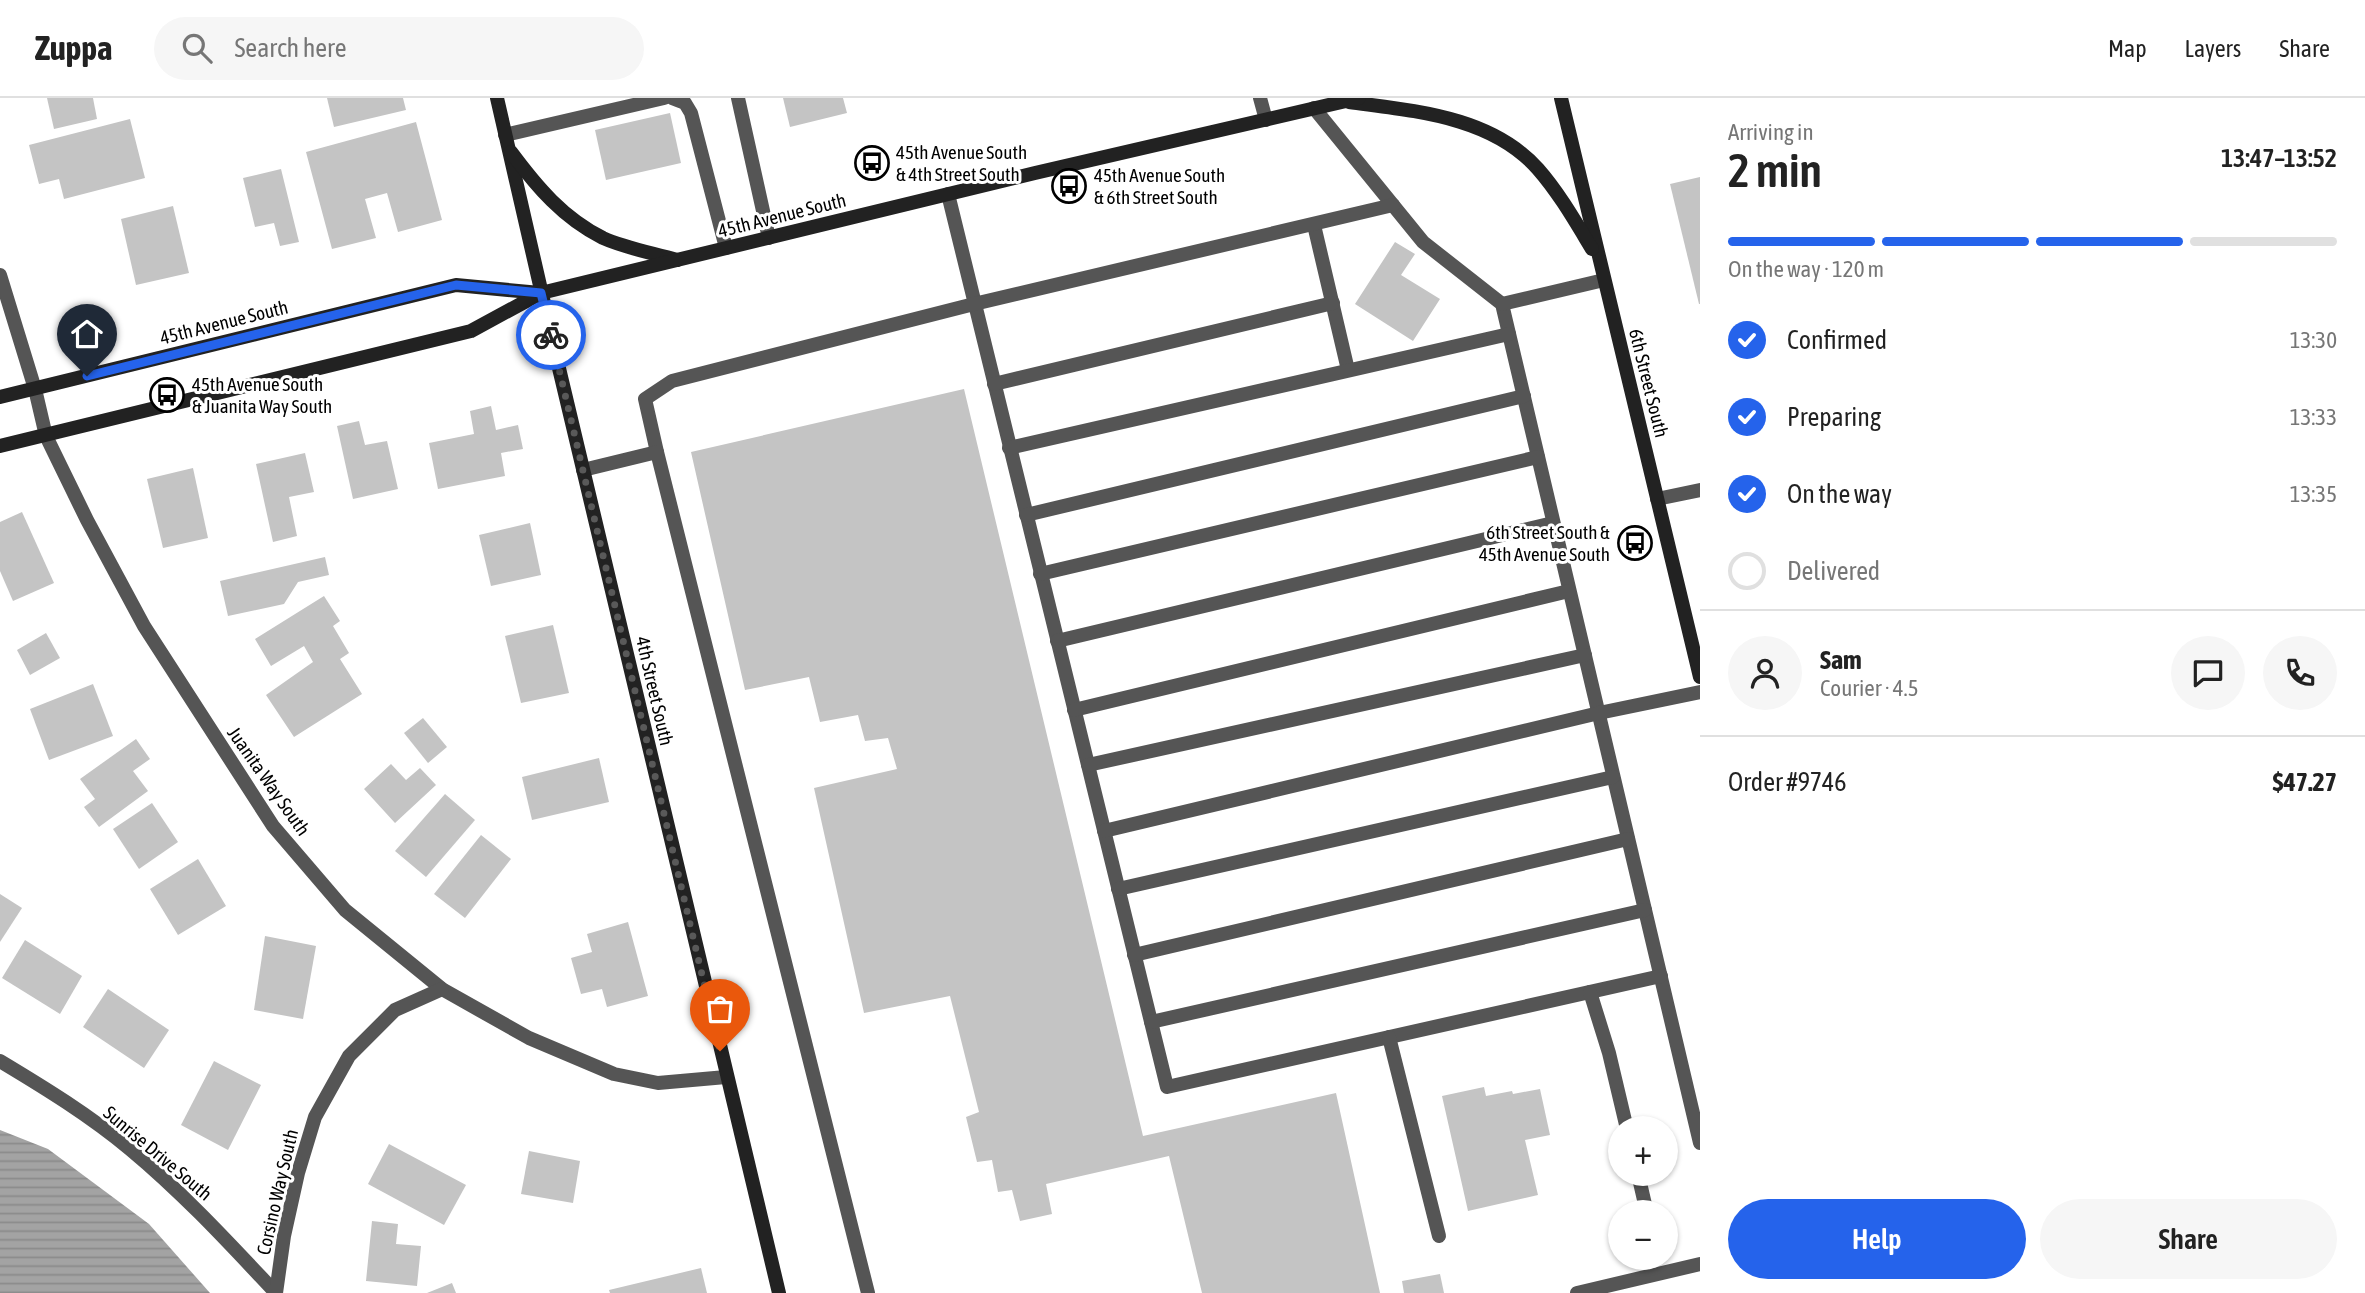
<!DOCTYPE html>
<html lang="en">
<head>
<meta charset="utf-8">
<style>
	:root { --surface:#fff; --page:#f6f6f6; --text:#222; --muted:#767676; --line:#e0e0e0; --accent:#2563eb }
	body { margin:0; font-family:"Asap Condensed",sans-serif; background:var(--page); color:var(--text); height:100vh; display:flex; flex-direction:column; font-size:26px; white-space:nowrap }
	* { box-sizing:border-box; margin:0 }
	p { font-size:23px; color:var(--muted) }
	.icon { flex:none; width:38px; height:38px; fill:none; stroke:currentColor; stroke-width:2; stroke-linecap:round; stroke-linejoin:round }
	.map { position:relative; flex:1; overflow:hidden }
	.sheet { display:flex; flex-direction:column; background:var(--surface); width:665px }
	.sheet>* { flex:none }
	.tools { position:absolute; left:1608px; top:1018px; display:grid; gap:14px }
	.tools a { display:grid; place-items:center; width:70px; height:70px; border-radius:50%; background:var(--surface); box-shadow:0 2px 5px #0004; font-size:35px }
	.pin { position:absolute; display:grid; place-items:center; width:60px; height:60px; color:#fff; margin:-72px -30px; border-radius:50% 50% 50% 0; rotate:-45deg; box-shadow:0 0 7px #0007 }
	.pin .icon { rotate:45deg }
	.courier { position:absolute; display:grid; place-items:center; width:70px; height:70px; margin:-35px; border:5px solid #2563eb; border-radius:50%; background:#fff; color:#222; box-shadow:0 2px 9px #0007 }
	.overview em { font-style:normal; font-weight:600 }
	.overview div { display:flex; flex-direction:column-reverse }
	.overview { display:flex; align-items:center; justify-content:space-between; height:119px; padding:0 28px }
	h1 { font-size:46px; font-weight:600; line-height:52px }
	.bar { display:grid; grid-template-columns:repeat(4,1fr); gap:10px 7px; align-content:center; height:84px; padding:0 28px }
	.bar i { height:9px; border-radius:5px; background:var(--line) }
	.bar .on { background:var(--accent) }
	.bar p { grid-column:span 4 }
	.line { display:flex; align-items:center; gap:18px; padding:0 28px; border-top:2px solid var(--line) }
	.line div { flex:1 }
	.round { display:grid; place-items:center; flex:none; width:74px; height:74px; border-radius:37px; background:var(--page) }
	ol { padding:0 28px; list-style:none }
	li { display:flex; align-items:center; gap:21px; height:77px }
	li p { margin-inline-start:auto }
	li .icon { padding:7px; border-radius:50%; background:var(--accent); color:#fff; stroke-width:4 }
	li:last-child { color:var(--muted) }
	li i { width:38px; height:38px; border:4px solid var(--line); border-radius:50% }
	.cta { display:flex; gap:14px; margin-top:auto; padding:14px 28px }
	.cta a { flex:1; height:80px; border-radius:42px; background:var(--accent); color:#fff; font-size:28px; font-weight:600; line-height:80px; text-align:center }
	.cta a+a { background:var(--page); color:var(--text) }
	header { display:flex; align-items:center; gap:42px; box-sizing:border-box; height:98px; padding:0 35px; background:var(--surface); border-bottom:2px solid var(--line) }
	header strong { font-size:33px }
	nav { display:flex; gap:38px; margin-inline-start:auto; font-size:24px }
	.search { width:490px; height:63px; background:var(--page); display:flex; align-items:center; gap:18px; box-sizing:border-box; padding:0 24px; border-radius:38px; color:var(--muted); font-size:26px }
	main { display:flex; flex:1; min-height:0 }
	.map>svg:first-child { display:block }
	.water { fill:url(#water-rules) }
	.building { fill:#c4c4c4 }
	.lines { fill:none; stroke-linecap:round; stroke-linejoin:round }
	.lane { stroke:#555; stroke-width:14 }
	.street { stroke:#555; stroke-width:14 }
	.secondary { stroke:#222; stroke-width:14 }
	.done { stroke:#595959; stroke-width:7; stroke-dasharray:0 12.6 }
	.route { stroke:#2563eb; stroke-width:9 }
	.labels { text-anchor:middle; stroke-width:6; stroke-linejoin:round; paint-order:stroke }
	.poi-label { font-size:19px; fill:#000; stroke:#fff; text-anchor:start }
	.street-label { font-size:19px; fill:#000; stroke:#fff }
</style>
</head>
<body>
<header>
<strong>Zuppa</strong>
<div class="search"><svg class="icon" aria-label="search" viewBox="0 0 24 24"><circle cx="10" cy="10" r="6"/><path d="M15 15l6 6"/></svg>Search here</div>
<nav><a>Map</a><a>Layers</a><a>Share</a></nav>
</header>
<main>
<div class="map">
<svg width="1700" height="1195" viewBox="0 0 1700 1195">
	<defs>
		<pattern id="water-rules" width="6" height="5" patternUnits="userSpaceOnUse" patternTransform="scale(1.75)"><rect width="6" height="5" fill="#a3a3a3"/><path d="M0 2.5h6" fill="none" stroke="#8b8b8b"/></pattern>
	</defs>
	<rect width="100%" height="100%" fill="#fff"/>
	<path class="water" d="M0 1032 48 1051 149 1126 210 1195H0Z"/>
	<g class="building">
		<path d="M47 0H93L97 21 54 31Z"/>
		<path d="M327 0H403L406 12 334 29Z"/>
		<path d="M783 0H843L847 15 790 29Z"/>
		<path d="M670 15 681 65 606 82 595 32Z"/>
		<path d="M130 21 145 80 64 101 59 81 39 86 29 47Z"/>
		<path d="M416 24 442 122 398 134 387 95 365 101 376 140 332 151 306 54Z"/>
		<path d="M281 71 299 144 280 148 274 125 255 129 243 80Z"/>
		<path d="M1700 79V206H1699L1670 86Z"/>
		<path d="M173 108 189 175 136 187 121 121Z"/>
		<path d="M1395 144 1415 156 1401 177 1440 201 1413 243 1355 206Z"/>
		<path d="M964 291 1143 1038 1336 995 1380 1195H1202L1169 1058 1046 1086 1052 1116 1020 1123 1012 1092 998 1094 992 1062 977 1064 966 1019 979 1014 950 898 864 915 814 690 897 671 888 640 865 643 858 617 820 624 809 579 745 592 691 354Z"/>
		<path d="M491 308 496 332 518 327 523 351 501 355 505 378 438 391 429 345 474 336 470 313Z"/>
		<path d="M359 323 365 347 387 343 398 391 353 401 337 328Z"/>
		<path d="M305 355 314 394 289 399 297 438 273 444 256 366Z"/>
		<path d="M193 370 208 440 163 450 147 381Z"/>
		<path d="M22 414 54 485 13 503 0 473V424Z"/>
		<path d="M530 425 541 477 491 488 479 437Z"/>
		<path d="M325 459 329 477 298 484 284 506 228 518 220 483Z"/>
		<path d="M324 498 340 523 333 528 349 555 340 561 362 596 294 639 266 597 313 564 304 548 271 568 255 541Z"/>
		<path d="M553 527 569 595 521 605 505 538Z"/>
		<path d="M46 535 60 560 30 577 17 552Z"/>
		<path d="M93 586 113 638 49 662 30 611Z"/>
		<path d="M423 620 447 649 428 665 404 635Z"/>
		<path d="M136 641 150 661 133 673 148 693 99 729 84 709 95 701 80 681Z"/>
		<path d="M599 660 609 704 532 722 522 679Z"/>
		<path d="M391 666 406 682 420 670 436 687 395 725 364 691Z"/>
		<path d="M445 696 475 722 426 779 395 753Z"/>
		<path d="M152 705 178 744 139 771 113 731Z"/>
		<path d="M481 737 511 761 465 820 434 796Z"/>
		<path d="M198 761 226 808 178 837 150 791Z"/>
		<path d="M0 796 22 810 0 844Z"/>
		<path d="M628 824 648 898 607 909 602 891 581 896 571 860 592 854 587 836Z"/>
		<path d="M265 838 316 848 303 921 254 912Z"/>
		<path d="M25 842 82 878 60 916 2 880Z"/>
		<path d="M108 891 169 932 144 970 83 929Z"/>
		<path d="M214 963 261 987 228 1052 181 1027Z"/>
		<path d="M1484 989 1486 998 1512 993 1513 996 1540 991 1550 1037 1525 1042 1538 1097 1468 1113 1442 998Z"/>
		<path d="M389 1046 466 1087 444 1127 368 1086Z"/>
		<path d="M529 1053 580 1063 573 1105 521 1096Z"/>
		<path d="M372 1123 398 1126 396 1146 421 1148 417 1188 366 1183Z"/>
		<path d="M701 1170 707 1195H610L609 1192Z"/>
		<path d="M1440 1176 1444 1195H1404L1402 1183Z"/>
		<path d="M452 1185 456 1195H427Z"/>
	</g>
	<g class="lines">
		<g class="lane">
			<path d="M672 0 685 5 691 15 726 150"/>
			<path d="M738 0 769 140"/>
			<path d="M1260 0 1266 22"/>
			<path d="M1314 10 1423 144 1502 206 1700 1045"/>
			<path d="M505 37 664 0"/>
			<path d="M948 96 1167 989 1661 878"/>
			<path d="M1314 127 1348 272"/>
			<path d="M1502 206 1604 182"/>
			<path d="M994 286 1333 205"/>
			<path d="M1009 350 1509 236"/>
			<path d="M657 354 645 301 672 283 974 206 1393 107"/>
			<path d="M583 372 657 354 868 1195"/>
			<path d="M1657 401 1700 392"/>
			<path d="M1026 417 1524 298"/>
			<path d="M1040 476 1538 359"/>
			<path d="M1057 543 1553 425"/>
			<path d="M1074 612 1569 493"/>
			<path d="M1088 667 1585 557"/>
			<path d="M1104 733 1599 615 1700 594"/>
			<path d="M1118 791 1613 679"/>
			<path d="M1134 857 1628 741"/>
			<path d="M1590 894 1609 955 1627 1031"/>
			<path d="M1151 924 1645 812"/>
			<path d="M1389 939 1439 1138"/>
			<path d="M1638 1076 1647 1115"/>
			<path d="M1577 1195 1700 1166"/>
		</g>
		<g class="street">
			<path d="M0 177 35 291 46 338 87 422 144 528 273 728 345 812 442 891 529 940 614 976 658 985 726 979"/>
			<path d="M0 963C45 990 89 1017 130 1051 183 1095 229 1145 276 1195"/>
			<path d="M276 1195 284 1138 298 1075 315 1019 349 958 395 912 442 891"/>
		</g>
		<g class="secondary">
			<path d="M497 0 558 266 779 1195"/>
			<path d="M1561 0 1700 579"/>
			<path d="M1349 4C1414 13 1491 18 1538 71 1559 95 1575 123 1592 151"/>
			<path d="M511 54C537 89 563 120 603 140 625 150 653 155 677 162"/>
			<path d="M0 299 456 187 540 195"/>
			<path d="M0 348 471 233 541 195 1035 75 1359 0"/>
		</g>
	</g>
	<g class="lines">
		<path class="done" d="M551 237 720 953"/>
		<path class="route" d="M87 278 456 187 541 195 551 237"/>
	</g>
	<defs>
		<g id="bus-ring" transform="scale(1.75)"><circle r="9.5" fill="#fff" stroke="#000" stroke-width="1.5"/><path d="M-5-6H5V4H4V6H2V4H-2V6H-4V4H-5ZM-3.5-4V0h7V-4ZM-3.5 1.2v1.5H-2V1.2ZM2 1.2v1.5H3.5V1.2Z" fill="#000"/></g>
	</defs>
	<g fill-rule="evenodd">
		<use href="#bus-ring" x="872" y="65"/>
		<use href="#bus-ring" x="1069" y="88"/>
		<use href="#bus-ring" x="167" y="297"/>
		<use href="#bus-ring" x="1635" y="445"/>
	</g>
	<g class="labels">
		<g class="poi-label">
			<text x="896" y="61">45th Avenue South<tspan x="896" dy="22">&amp; 4th Street South</tspan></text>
			<text x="1094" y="84">45th Avenue South<tspan x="1094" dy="22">&amp; 6th Street South</tspan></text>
			<text x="192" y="293">45th Avenue South<tspan x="192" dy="22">&amp; Juanita Way South</tspan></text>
			<text x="1610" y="441" text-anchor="end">6th Street South &amp;<tspan x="1610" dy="22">45th Avenue South</tspan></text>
		</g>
		<g class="street-label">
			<text transform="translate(782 117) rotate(-14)" y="7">45th Avenue South</text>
			<text transform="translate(224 224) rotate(-14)" y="7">45th Avenue South</text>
			<text transform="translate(1649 285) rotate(76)" y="7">6th Street South</text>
			<text transform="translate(655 593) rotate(77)" y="7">4th Street South</text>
			<text transform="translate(269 683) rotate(55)" y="7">Juanita Way South</text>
			<text transform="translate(158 1055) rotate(40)" y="7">Sunrise Drive South</text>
			<text transform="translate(277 1094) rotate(-77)" y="7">Corsino Way South</text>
		</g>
	</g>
</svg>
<div class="tools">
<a>+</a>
<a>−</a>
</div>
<div class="pin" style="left:720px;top:953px;background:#ea580c"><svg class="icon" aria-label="bag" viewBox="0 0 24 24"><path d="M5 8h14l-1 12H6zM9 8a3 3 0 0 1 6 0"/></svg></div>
<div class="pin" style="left:87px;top:278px;background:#1f2937"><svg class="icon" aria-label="home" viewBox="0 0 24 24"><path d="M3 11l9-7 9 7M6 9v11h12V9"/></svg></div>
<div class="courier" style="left:551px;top:237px"><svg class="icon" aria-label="bike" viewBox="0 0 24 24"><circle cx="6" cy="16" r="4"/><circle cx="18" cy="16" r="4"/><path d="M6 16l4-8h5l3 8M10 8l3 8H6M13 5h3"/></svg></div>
</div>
<section class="sheet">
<div class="overview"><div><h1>2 min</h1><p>Arriving in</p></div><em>13:47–13:52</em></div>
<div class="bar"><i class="on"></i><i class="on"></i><i class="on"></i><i></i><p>On the way · 120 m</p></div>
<ol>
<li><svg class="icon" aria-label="check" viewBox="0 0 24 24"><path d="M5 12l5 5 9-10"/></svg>Confirmed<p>13:30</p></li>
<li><svg class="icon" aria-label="check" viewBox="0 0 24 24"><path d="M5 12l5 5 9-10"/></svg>Preparing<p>13:33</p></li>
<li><svg class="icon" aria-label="check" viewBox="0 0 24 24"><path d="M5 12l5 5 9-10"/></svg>On the way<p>13:35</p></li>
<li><i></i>Delivered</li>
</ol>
<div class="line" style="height:126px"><a class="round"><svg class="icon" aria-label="person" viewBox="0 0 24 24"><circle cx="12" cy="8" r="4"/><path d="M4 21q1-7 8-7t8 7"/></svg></a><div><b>Sam</b><p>Courier · 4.5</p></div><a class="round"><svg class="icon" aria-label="chat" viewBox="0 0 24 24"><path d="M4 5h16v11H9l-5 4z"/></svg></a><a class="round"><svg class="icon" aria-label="phone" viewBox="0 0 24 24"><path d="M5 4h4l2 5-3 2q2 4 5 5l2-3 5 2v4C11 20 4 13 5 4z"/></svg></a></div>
<div class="line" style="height:91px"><div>Order #9746</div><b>$47.27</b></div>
<div class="cta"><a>Help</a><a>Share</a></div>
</section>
</main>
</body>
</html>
